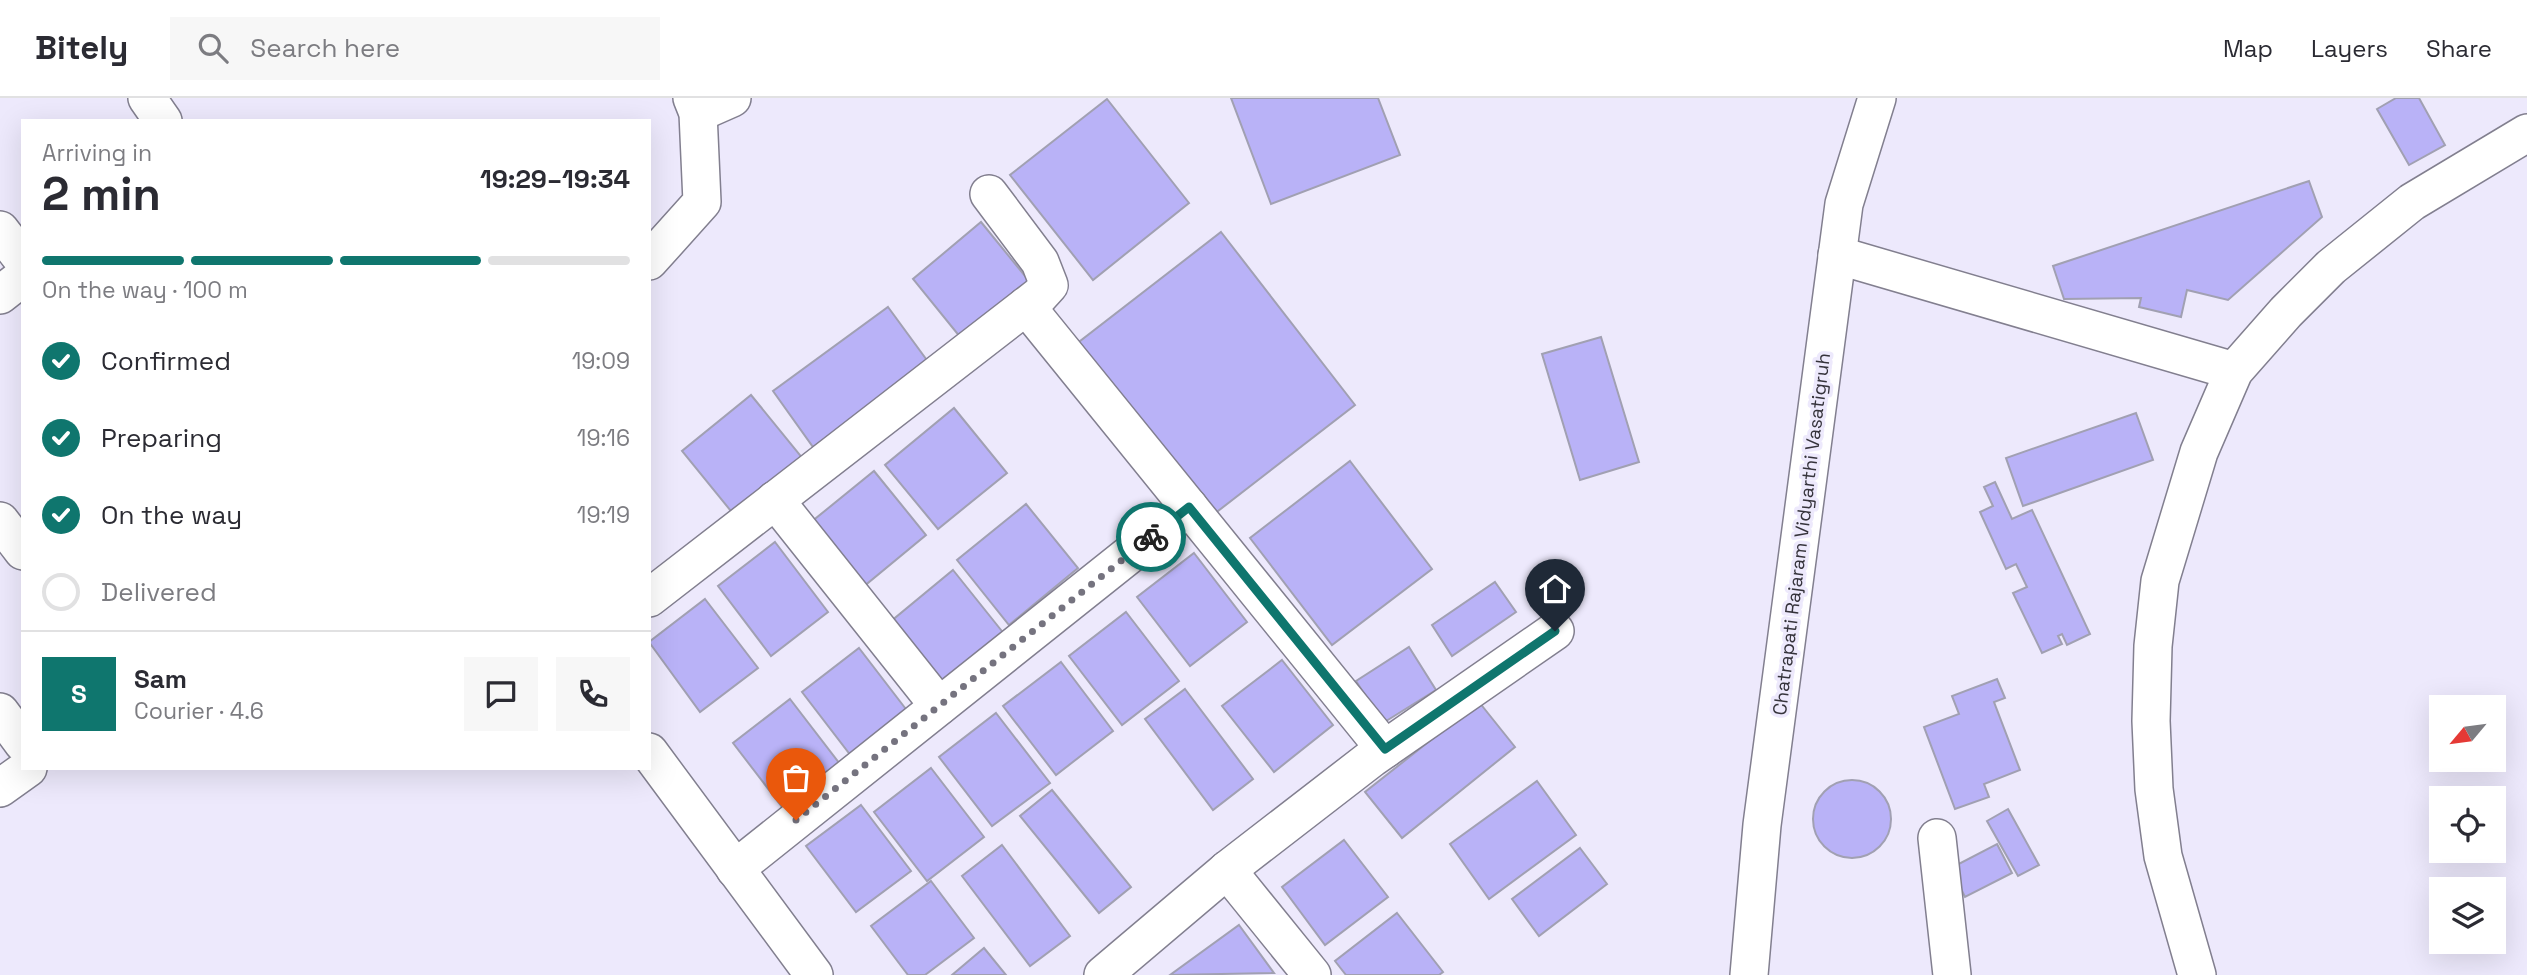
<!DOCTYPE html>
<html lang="en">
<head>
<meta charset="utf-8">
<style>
	:root { --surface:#fff; --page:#f7f7f7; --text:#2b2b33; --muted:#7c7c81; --line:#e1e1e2; --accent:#0f766e }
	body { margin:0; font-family:"Space Grotesk",sans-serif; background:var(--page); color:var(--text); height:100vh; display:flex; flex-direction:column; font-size:26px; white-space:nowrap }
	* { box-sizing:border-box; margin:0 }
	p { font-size:23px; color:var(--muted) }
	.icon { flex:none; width:38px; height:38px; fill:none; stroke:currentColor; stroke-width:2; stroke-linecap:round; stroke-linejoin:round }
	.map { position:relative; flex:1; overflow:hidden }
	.details { position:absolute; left:21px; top:21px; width:630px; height:651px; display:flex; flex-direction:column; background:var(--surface); border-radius:0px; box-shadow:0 7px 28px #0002 }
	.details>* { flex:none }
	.needle { width:46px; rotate:241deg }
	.tools { position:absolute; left:2429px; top:597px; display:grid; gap:14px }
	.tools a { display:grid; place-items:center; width:77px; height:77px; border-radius:0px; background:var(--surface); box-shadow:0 7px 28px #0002; font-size:35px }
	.pin { position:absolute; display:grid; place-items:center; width:60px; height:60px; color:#fff; margin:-72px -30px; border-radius:50% 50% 50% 0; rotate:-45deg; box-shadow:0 0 7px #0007 }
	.pin .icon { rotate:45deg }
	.courier { position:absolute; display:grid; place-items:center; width:70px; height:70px; margin:-35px; border:5px solid #0f766e; border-radius:50%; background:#fff; color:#222; box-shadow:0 2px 9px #0007 }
	.headline em { font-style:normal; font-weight:700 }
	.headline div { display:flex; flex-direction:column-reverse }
	.headline { display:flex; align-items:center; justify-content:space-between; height:119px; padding:0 21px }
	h1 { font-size:46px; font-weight:700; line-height:52px }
	.bar { display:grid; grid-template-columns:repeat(4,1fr); gap:10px 7px; align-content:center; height:84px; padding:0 21px }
	.bar i { height:9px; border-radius:5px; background:var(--line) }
	.bar .on { background:var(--accent) }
	.bar p { grid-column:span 4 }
	.line { display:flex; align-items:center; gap:18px; padding:0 21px; border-top:2px solid var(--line) }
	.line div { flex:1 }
	.round { display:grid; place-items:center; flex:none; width:74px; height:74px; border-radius:0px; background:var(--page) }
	ol { padding:0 21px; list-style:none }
	li { display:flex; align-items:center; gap:21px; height:77px }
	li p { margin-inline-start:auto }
	li .icon { padding:7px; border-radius:50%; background:var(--accent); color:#fff; stroke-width:4 }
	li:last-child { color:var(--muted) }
	li i { width:38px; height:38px; border:4px solid var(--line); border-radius:50% }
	header { display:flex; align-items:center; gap:42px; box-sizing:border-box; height:98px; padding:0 35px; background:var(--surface); border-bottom:2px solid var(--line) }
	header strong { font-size:33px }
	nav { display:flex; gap:38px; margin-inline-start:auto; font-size:24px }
	.search { width:490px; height:63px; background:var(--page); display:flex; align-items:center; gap:18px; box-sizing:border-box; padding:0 24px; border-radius:0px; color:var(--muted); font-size:26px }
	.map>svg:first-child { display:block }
	.building { fill:#b9b2f7; stroke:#a1a0b2; stroke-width:2 }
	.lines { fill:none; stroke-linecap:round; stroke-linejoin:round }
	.minor-casing { stroke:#827f8f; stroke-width:40 }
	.minor { stroke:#fff; stroke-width:37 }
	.done { stroke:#75737f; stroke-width:7; stroke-dasharray:0 12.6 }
	.route { stroke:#0f766e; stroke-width:9 }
	.labels { text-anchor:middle; stroke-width:7; stroke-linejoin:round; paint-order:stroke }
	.street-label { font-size:19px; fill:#35333b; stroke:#ede9fc }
</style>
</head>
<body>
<header>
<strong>Bitely</strong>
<div class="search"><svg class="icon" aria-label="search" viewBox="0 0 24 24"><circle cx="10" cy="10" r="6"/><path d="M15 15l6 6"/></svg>Search here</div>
<nav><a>Map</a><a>Layers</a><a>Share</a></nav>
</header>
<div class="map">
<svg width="2527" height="877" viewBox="0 0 2527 877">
	<rect width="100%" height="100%" fill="#ede9fc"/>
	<g class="building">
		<path d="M1231 0H1378L1400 57 1271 106Z"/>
		<path d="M2396 0H2419L2445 47 2409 67 2377 11Z"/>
		<path d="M1107 1 1189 105 1093 182 1010 77Z"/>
		<path d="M2309 83 2322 119 2228 202 2187 192 2181 219 2139 209 2141 200 2064 201 2053 168Z"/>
		<path d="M981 124 1034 189 965 245 913 181Z"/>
		<path d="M1221 134 1355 307 1209 420 1075 247Z"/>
		<path d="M888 209 929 265 813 349 773 293Z"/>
		<path d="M1601 239 1639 364 1580 382 1542 256Z"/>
		<path d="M751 297 804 362 735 418 682 353Z"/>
		<path d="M954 310 1007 375 938 431 885 367Z"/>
		<path d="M2136 315 2153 362 2023 408 2006 360Z"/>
		<path d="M1350 363 1432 471 1332 547 1250 440Z"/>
		<path d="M874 373 926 437 857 494 805 429Z"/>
		<path d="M1995 384 2012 421 2032 412 2090 536 2067 547 2062 536 2058 538 2062 546 2042 555 2013 495 2027 489 2016 466 2006 471 1980 414 1993 408 1984 389Z"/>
		<path d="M1026 406 1078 470 1009 527 957 462Z"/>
		<path d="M775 444 828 514 771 558 718 488Z"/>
		<path d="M1194 455 1247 524 1190 568 1137 499Z"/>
		<path d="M953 472 1005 537 936 593 884 529Z"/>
		<path d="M1495 484 1516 514 1452 558 1432 527Z"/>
		<path d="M705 501 758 570 700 614 649 544Z"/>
		<path d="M1126 514 1179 583 1122 627 1069 558Z"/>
		<path d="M1409 549 1436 592 1383 625 1356 583Z"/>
		<path d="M859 550 912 619 855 663 802 594Z"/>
		<path d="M1282 562 1333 627 1274 674 1222 608Z"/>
		<path d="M1061 564 1113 633 1056 677 1003 608Z"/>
		<path d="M1997 581 2005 600 1994 604 2020 672 1984 686 1989 699 1955 711 1924 629 1959 616 1952 598Z"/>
		<path d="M1185 591 1253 681 1213 712 1145 621Z"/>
		<path d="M790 601 843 670 786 714 733 645Z"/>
		<path d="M1479 604 1515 649 1402 740 1365 694Z"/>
		<path d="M996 615 1050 685 992 728 939 659Z"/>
		<path d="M931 670 984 739 927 783 874 714Z"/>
		<circle cx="1852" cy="721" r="39"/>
		<path d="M1537 683 1576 737 1489 801 1450 746Z"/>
		<path d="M1052 692 1131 789 1099 815 1020 718Z"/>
		<path d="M861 707 911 773 856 814 806 748Z"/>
		<path d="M2008 711 2039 767 2018 778 1987 723Z"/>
		<path d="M1344 742 1388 799 1325 847 1282 789Z"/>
		<path d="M1997 746 2012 775 1965 799 1951 770Z"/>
		<path d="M1002 747 1070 838 1030 868 962 778Z"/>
		<path d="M1580 750 1607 786 1539 838 1512 801Z"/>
		<path d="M931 783 974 840 925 877H908L871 828Z"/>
		<path d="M1397 815 1443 874 1439 877H1346L1335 863Z"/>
		<path d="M1239 827 1274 875 1170 877Z"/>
		<path d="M984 850 1006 877H952Z"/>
	</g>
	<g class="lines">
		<g class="minor-casing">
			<g id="minor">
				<path d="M147 0 163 23"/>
				<path d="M698 15 732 0"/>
				<path d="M0 132 23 162"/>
				<path d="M1837 157 2234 273"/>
				<path d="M649 163 702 104 698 15 692 0"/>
				<path d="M0 197 23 179"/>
				<path d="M1026 208 1385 651"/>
				<path d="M775 402 939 608"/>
				<path d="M0 423 23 453"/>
				<path d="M649 500 1039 198 1049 187 1040 164 989 96"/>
				<path d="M0 614 23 645"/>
				<path d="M649 654 814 877"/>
				<path d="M0 690 28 670"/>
				<path d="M1937 740 1952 877"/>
				<path d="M735 771 1189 409"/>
				<path d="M1227 772 1312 877"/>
				<path d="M1103 877 1227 772 1372 660 1555 533"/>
				<path d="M1749 877 1762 727 1844 106 1877 0"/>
				<path d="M2197 877 2163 758 2154 691 2151 623 2153 548 2160 483 2199 354 2234 273 2286 214 2331 169 2412 104 2527 35"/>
			</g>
		</g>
		<use href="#minor" class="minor"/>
	</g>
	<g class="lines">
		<path class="done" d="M796 722 1151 439"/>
		<path class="route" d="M1151 439 1189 409 1385 651 1555 533"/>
	</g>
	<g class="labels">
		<g class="street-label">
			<text transform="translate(1801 436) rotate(-83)" y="7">Chatrapati Rajaram Vidyarthi Vasatigruh</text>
		</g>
	</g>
</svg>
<div class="tools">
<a><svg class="needle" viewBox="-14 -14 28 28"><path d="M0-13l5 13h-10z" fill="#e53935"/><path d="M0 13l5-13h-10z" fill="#7c7c81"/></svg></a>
<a><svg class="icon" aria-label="locate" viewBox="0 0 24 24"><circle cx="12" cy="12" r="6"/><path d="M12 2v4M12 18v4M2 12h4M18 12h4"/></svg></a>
<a><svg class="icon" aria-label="layers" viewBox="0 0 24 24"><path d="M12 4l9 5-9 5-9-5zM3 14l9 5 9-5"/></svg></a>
</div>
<div class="pin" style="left:796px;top:722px;background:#ea580c"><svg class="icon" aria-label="bag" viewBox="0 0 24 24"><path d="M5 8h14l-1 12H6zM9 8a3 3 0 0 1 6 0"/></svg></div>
<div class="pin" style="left:1555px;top:533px;background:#1f2937"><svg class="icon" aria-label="home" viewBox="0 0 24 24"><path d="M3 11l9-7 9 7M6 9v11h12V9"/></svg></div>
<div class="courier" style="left:1151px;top:439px"><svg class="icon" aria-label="bike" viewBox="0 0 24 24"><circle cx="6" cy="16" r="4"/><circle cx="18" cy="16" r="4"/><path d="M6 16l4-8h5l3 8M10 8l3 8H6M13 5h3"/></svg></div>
<section class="details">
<div class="headline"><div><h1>2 min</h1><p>Arriving in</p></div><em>19:29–19:34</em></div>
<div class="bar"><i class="on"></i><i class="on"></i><i class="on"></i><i></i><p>On the way · 100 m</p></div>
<ol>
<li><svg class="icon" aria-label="check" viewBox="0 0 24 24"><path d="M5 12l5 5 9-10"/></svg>Confirmed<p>19:09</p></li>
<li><svg class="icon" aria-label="check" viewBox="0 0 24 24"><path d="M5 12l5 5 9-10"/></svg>Preparing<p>19:16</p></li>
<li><svg class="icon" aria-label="check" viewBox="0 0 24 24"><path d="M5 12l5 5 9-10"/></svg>On the way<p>19:19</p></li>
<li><i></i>Delivered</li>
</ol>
<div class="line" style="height:126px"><b class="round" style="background:var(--accent);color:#fff">S</b><div><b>Sam</b><p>Courier · 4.6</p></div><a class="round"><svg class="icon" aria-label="chat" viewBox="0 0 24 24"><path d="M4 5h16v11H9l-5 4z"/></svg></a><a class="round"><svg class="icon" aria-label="phone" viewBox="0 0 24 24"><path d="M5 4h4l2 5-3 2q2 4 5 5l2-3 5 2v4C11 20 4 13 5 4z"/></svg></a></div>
</section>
</div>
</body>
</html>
